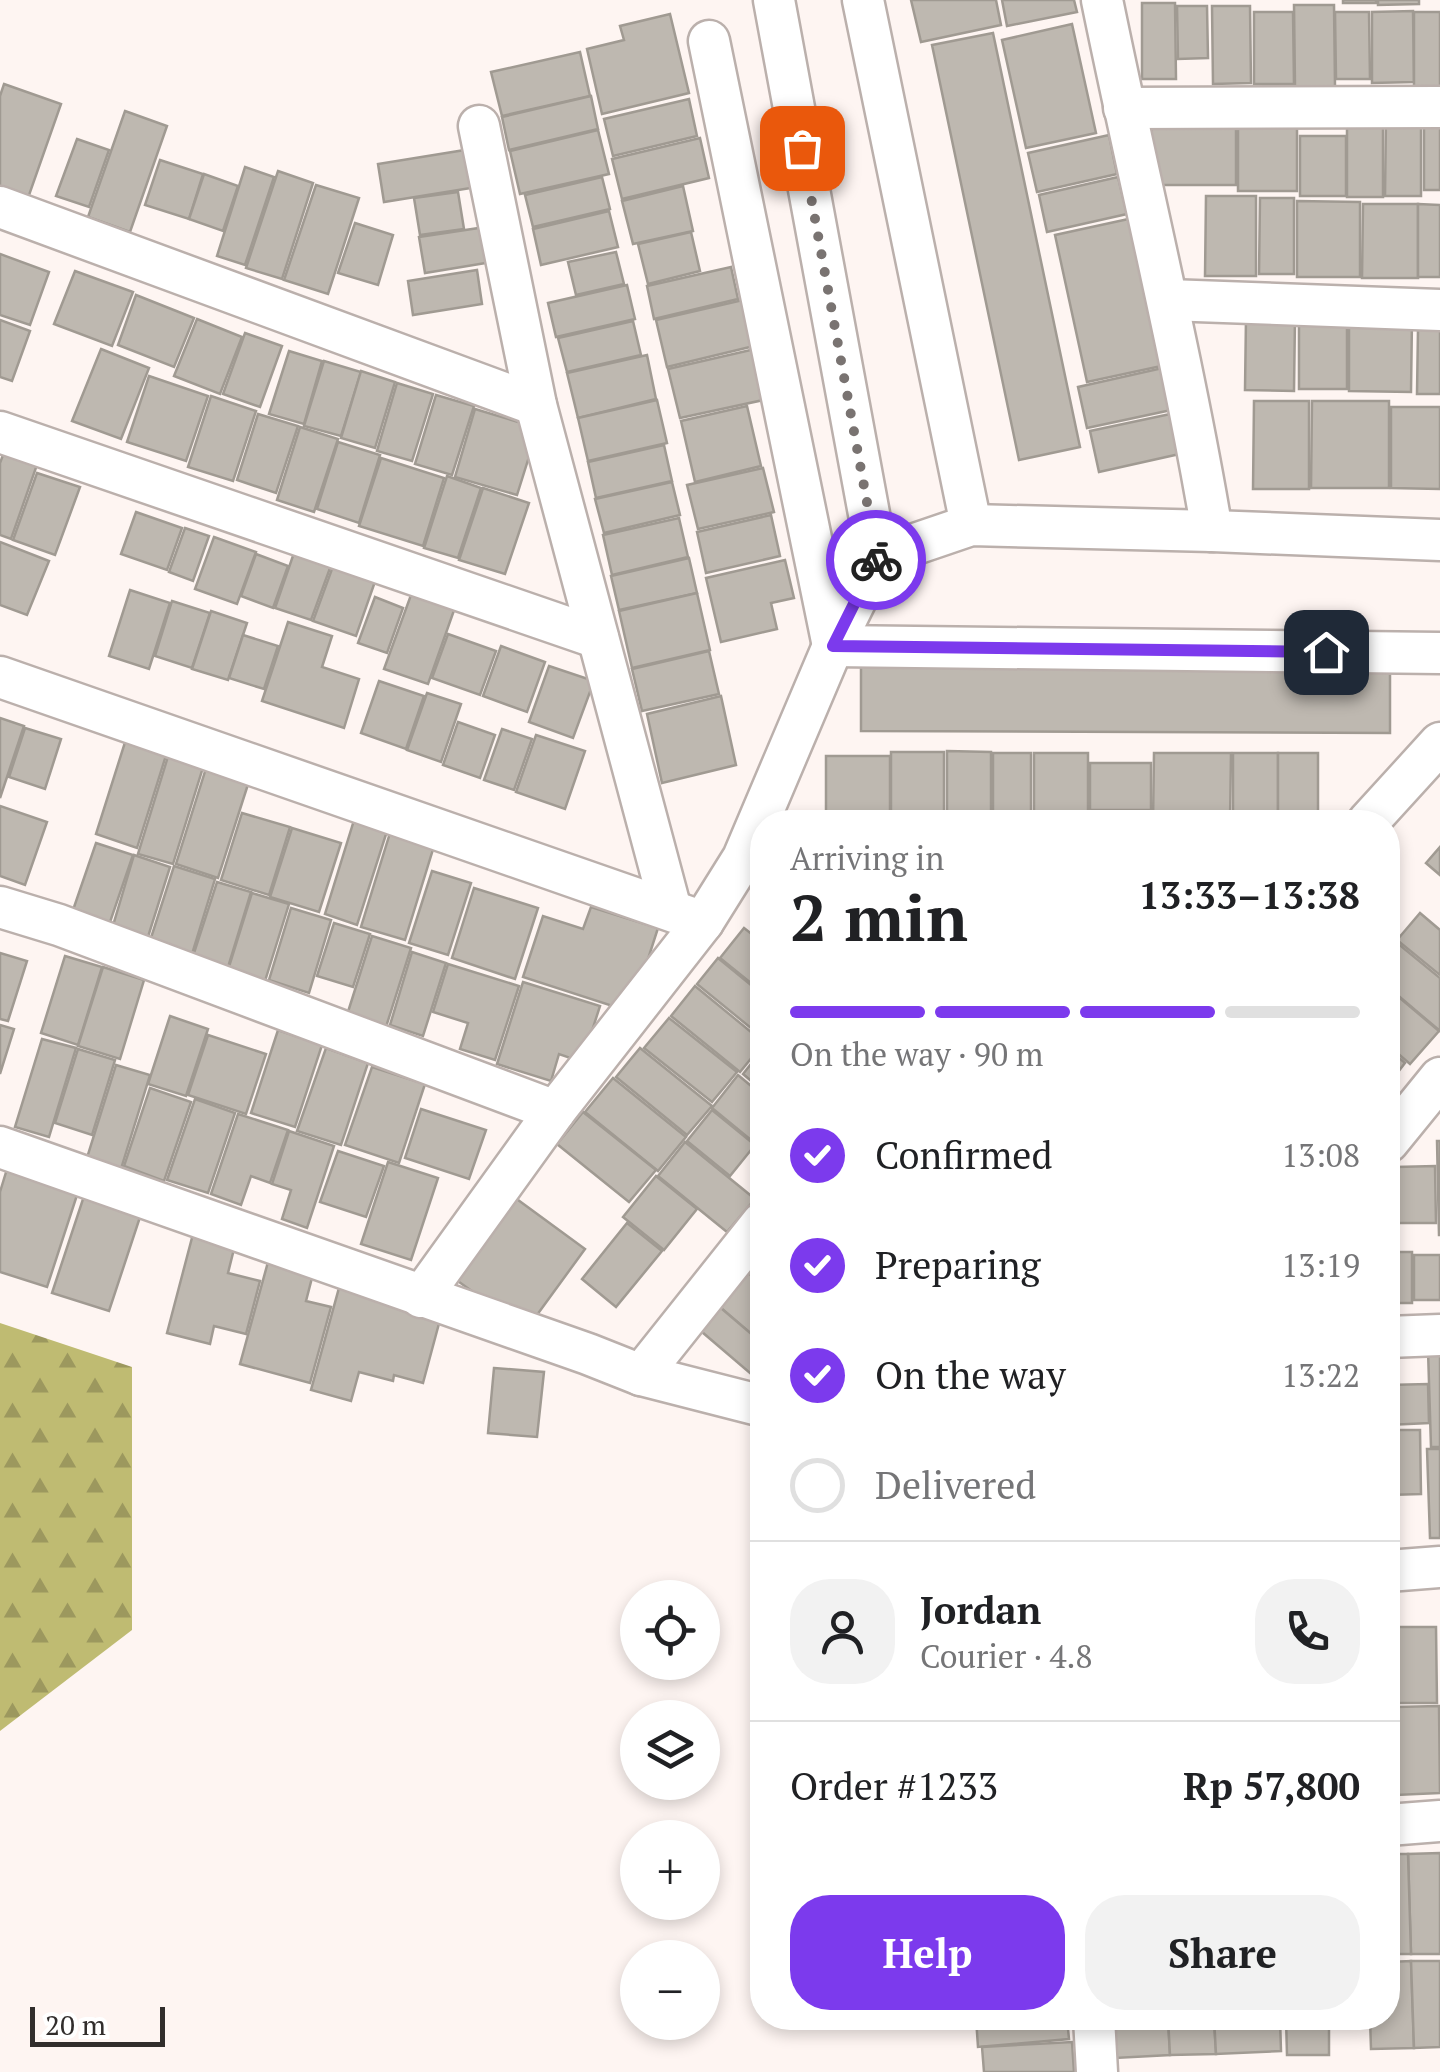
<!DOCTYPE html>
<html lang="en">
<head>
<meta charset="utf-8">
<style>
	:root { --surface:#fff; --page:#f2f2f2; --text:#202124; --muted:#757577; --line:#e0e0e0; --accent:#7c3aed }
	body { margin:0; font-family:"PT Serif",serif; background:var(--page); color:var(--text); height:100vh; display:flex; flex-direction:column; font-size:38px; white-space:nowrap }
	* { box-sizing:border-box; margin:0 }
	p { font-size:32px; color:var(--muted) }
	.icon { flex:none; width:55px; height:55px; fill:none; stroke:currentColor; stroke-width:2; stroke-linecap:round; stroke-linejoin:round }
	.map { position:relative; flex:1; overflow:hidden }
	.drawer { position:absolute; left:750px; top:810px; width:650px; height:1220px; display:flex; flex-direction:column; background:var(--surface); border-radius:40px; box-shadow:0 5px 15px #0003 }
	.drawer>* { flex:none }
	.buttons { position:absolute; left:620px; top:1580px; display:grid; gap:20px }
	.buttons a { display:grid; place-items:center; width:100px; height:100px; border-radius:50%; background:var(--surface); box-shadow:0 5px 15px #0003; font-size:50px }
	.scale { position:absolute; left:30px; bottom:25px; width:135px; box-sizing:border-box; padding-left:10px; border:5px solid #312d2c; border-top:0; font-size:28px; line-height:35px; white-space:nowrap; color:#312d2c; -webkit-text-stroke:8px #fff; paint-order:stroke }
	.pin { position:absolute; display:grid; place-items:center; width:85px; height:85px; color:#fff; margin:-42px; border-radius:20px; box-shadow:0 5px 15px #0006 }
	.courier { position:absolute; display:grid; place-items:center; width:100px; height:100px; margin:-50px; border:8px solid #7c3aed; border-radius:50%; background:#fff; color:#222; box-shadow:0 2px 12px #0007 }
	.overview em { font-style:normal; font-weight:800 }
	.overview div { display:flex; flex-direction:column-reverse }
	.overview { display:flex; align-items:center; justify-content:space-between; height:170px; padding:0 40px }
	h1 { font-size:65px; font-weight:800; line-height:75px }
	.bar { display:grid; grid-template-columns:repeat(4,1fr); gap:15px 10px; align-content:center; height:120px; padding:0 40px }
	.bar i { height:12px; border-radius:8px; background:var(--line) }
	.bar .selected { background:var(--accent) }
	.bar p { grid-column:span 4 }
	.line { display:flex; align-items:center; gap:25px; padding:0 40px; border-top:2px solid var(--line) }
	.line div { flex:1 }
	.round { display:grid; place-items:center; flex:none; width:105px; height:105px; border-radius:40px; background:var(--page) }
	ol { padding:0 40px; list-style:none }
	li { display:flex; align-items:center; gap:30px; height:110px }
	li p { margin-inline-start:auto }
	li .icon { padding:10px; border-radius:50%; background:var(--accent); color:#fff; stroke-width:4 }
	li:last-child { color:var(--muted) }
	li i { width:55px; height:55px; border:5px solid var(--line); border-radius:50% }
	.primary-button { display:flex; gap:20px; margin-top:auto; padding:20px 40px }
	.primary-button a { flex:1; height:115px; border-radius:40px; background:var(--accent); color:#fff; font-size:40px; font-weight:800; line-height:115px; text-align:center }
	.primary-button a+a { background:var(--page); color:var(--text) }
	.map>svg:first-child { display:block }
	.forest { fill:url(#forest-firs) }
	.building { fill:#beb8b0; stroke:#a09a92; stroke-width:2.5 }
	.lines { fill:none; stroke-linecap:round; stroke-linejoin:round }
	.minor-casing { stroke:#bbb0ac; stroke-width:45 }
	.minor { stroke:#fff; stroke-width:40 }
	.done { stroke:#797371; stroke-width:10; stroke-dasharray:0 18 }
	.route { stroke:#7c3aed; stroke-width:12 }
</style>
</head>
<body>
<div class="map">
<svg width="1440" height="2072" viewBox="0 0 1440 2072">
	<defs>
		<pattern id="forest-firs" width="22" height="20" patternUnits="userSpaceOnUse" patternTransform="scale(2.5)"><rect width="22" height="20" fill="#bfbb72"/><path d="M5 1l3.5 6h-7zM16 11l3.5 6h-7z" fill="#9c985e"/></pattern>
	</defs>
	<rect width="100%" height="100%" fill="#fef5f2"/>
	<path class="forest" d="M0 1323 132 1367V1630L0 1731Z"/>
	<g class="building">
		<path d="M911 0H996L1001 25 921 42Z"/>
		<path d="M1002 0H1074L1077 12 1007 26Z"/>
		<rect x="1343" y="0" width="33" height="3"/>
		<path d="M1378 0H1419V4L1378 5Z"/>
		<path d="M1142 3H1175L1176 79H1142Z"/>
		<path d="M1294 5H1334L1335 86 1295 87Z"/>
		<path d="M1177 6H1207L1208 58 1178 59Z"/>
		<path d="M1212 6H1250L1251 83 1213 84Z"/>
		<path d="M1413 11 1414 82 1372 83V12Z"/>
		<path d="M1254 12H1293L1294 84H1254Z"/>
		<path d="M1335 12H1369L1370 79H1336Z"/>
		<rect x="1414" y="12" width="26" height="75"/>
		<path d="M670 14 689 93 602 114 587 49 624 40 620 26Z"/>
		<path d="M1072 24 1096 133 1026 148 1002 40Z"/>
		<path d="M993 33 1080 447 1019 460 932 45Z"/>
		<path d="M580 52 590 96 502 116 491 72Z"/>
		<path d="M4 84 61 104 28 198 0 189V96Z"/>
		<path d="M591 96 598 129 509 150 502 117Z"/>
		<path d="M689 99 697 136 613 156 604 119Z"/>
		<path d="M125 111 167 126 130 232 88 217Z"/>
		<path d="M1152 113 1236 114V185H1151Z"/>
		<rect x="1347" y="114" width="36" height="83"/>
		<rect x="1424" y="115" width="16" height="75"/>
		<rect x="1238" y="116" width="59" height="75"/>
		<path d="M1386 116H1421V196H1385Z"/>
		<path d="M598 130 609 174 520 194 510 151Z"/>
		<path d="M1109 135 1117 174 1037 192 1028 153Z"/>
		<rect x="1300" y="136" width="46" height="60"/>
		<path d="M700 138 709 178 622 199 612 159Z"/>
		<path d="M77 139 109 150 89 207 56 196Z"/>
		<path d="M471 149 477 187 384 202 378 164Z"/>
		<path d="M160 160 203 174 189 219 145 205Z"/>
		<path d="M245 167 274 177 245 265 217 256Z"/>
		<path d="M278 171 313 183 282 279 246 268Z"/>
		<path d="M204 174 238 186 223 231 189 219Z"/>
		<path d="M602 177 610 209 533 227 525 195Z"/>
		<path d="M1118 177 1127 214 1047 232 1039 195Z"/>
		<path d="M316 185 359 198 328 294 284 280Z"/>
		<path d="M683 186 693 231 633 244 622 201Z"/>
		<path d="M458 192 464 229 420 235 414 198Z"/>
		<path d="M1206 196H1256V276H1205Z"/>
		<path d="M1260 198H1294V274H1259Z"/>
		<path d="M1297 201 1360 202V277H1297Z"/>
		<path d="M1363 204H1418V278H1362Z"/>
		<path d="M1418 204 1440 205V277H1418Z"/>
		<path d="M609 211 618 247 541 265 533 229Z"/>
		<path d="M1133 218 1166 365 1087 382 1055 235Z"/>
		<path d="M355 223 393 235 378 285 338 273Z"/>
		<path d="M492 226 498 261 425 273 419 237Z"/>
		<path d="M691 232 700 271 648 284 638 244Z"/>
		<path d="M616 252 624 284 576 295 568 262Z"/>
		<path d="M0 254 49 272 30 325 0 315Z"/>
		<path d="M731 267 738 299 654 319 647 286Z"/>
		<path d="M477 270 482 304 413 315 408 281Z"/>
		<path d="M75 271 133 292 112 346 54 324Z"/>
		<path d="M627 285 635 319 556 337 548 303Z"/>
		<path d="M136 295 194 318 174 367 118 345Z"/>
		<path d="M743 300 754 346 667 367 656 320Z"/>
		<rect x="1299" y="316" width="48" height="73"/>
		<path d="M1246 318H1295L1294 391 1245 390Z"/>
		<path d="M197 319 242 337 220 394 174 376Z"/>
		<path d="M1349 319H1412L1411 392 1349 391Z"/>
		<path d="M0 320 30 331 12 381 0 377Z"/>
		<path d="M633 321 641 355 567 372 558 338Z"/>
		<path d="M1418 329H1440V394H1417Z"/>
		<path d="M245 333 282 346 260 407 223 394Z"/>
		<path d="M101 349 149 368 121 439 72 421Z"/>
		<path d="M755 349 768 399 680 418 668 369Z"/>
		<path d="M289 351 322 361 304 424 269 414Z"/>
		<path d="M647 355 656 399 578 418 567 373Z"/>
		<path d="M324 361 361 372 341 436 304 426Z"/>
		<path d="M1167 367 1176 409 1087 428 1078 387Z"/>
		<path d="M361 371 395 382 375 448 341 438Z"/>
		<path d="M149 376 208 396 186 461 127 442Z"/>
		<path d="M397 383 433 394 412 461 377 451Z"/>
		<path d="M436 395 474 406 452 475 415 464Z"/>
		<path d="M211 396 256 411 233 481 188 467Z"/>
		<path d="M657 400 667 443 588 461 578 418Z"/>
		<path d="M1254 401H1309V489H1253Z"/>
		<path d="M1312 401H1389V488H1311Z"/>
		<path d="M747 406 761 466 695 482 681 421Z"/>
		<path d="M1391 407H1440V489L1391 488Z"/>
		<path d="M475 409 538 428 517 495 455 477Z"/>
		<path d="M1175 413 1184 453 1099 472 1090 431Z"/>
		<path d="M258 414 298 426 276 493 237 480Z"/>
		<path d="M300 427 338 439 314 512 277 500Z"/>
		<path d="M338 442 380 455 359 523 317 509Z"/>
		<path d="M664 445 672 481 596 498 588 462Z"/>
		<path d="M6 447 39 459 11 539 0 535V463Z"/>
		<path d="M381 458 444 478 423 546 359 526Z"/>
		<path d="M763 468 774 512 698 529 687 485Z"/>
		<path d="M37 473 80 487 55 555 13 540Z"/>
		<path d="M447 476 481 488 458 558 424 548Z"/>
		<path d="M672 482 680 515 604 533 595 499Z"/>
		<path d="M483 488 529 503 505 574 459 560Z"/>
		<path d="M136 512 182 528 167 570 121 554Z"/>
		<path d="M771 515 780 556 706 573 697 532Z"/>
		<path d="M679 518 688 557 612 575 603 535Z"/>
		<path d="M185 528 209 536 193 581 169 572Z"/>
		<path d="M214 537 256 552 237 604 195 589Z"/>
		<path d="M0 542 49 561 27 615 0 605Z"/>
		<path d="M296 547 333 560 311 620 275 608Z"/>
		<path d="M256 554 288 566 273 608 241 596Z"/>
		<path d="M336 558 378 573 356 636 313 621Z"/>
		<path d="M689 558 697 593 619 610 611 576Z"/>
		<path d="M785 560 794 598 771 603 777 629 721 642 706 578Z"/>
		<path d="M415 584 458 599 428 684 384 669Z"/>
		<path d="M130 590 170 603 149 669 109 656Z"/>
		<path d="M697 593 710 650 632 668 619 611Z"/>
		<path d="M375 597 403 608 387 653 358 643Z"/>
		<path d="M172 601 210 613 192 668 155 656Z"/>
		<path d="M211 611 247 623 228 680 192 669Z"/>
		<path d="M288 622 332 636 322 667 359 679 344 728 262 701Z"/>
		<path d="M448 634 496 651 480 695 432 678Z"/>
		<path d="M243 635 278 646 264 689 229 678Z"/>
		<path d="M501 646 545 662 527 712 483 696Z"/>
		<path d="M709 651 719 694 642 711 632 669Z"/>
		<path d="M861 651 1390 653V733L861 731Z"/>
		<path d="M549 666 594 681 573 738 529 722Z"/>
		<path d="M379 681 424 696 406 749 361 733Z"/>
		<path d="M427 693 461 704 441 762 407 750Z"/>
		<path d="M721 696 736 765 662 783 647 714Z"/>
		<path d="M0 718 24 726 0 798Z"/>
		<path d="M458 722 495 735 480 778 443 765Z"/>
		<path d="M25 728 61 739 45 789 9 777Z"/>
		<path d="M502 729 532 739 514 790 484 780Z"/>
		<path d="M536 735 585 751 565 809 516 792Z"/>
		<path d="M127 736 168 749 137 848 96 834Z"/>
		<path d="M170 750 205 761 173 864 138 854Z"/>
		<path d="M947 751 991 752V822H947Z"/>
		<rect x="891" y="752" width="53" height="70"/>
		<rect x="993" y="753" width="38" height="69"/>
		<rect x="1034" y="753" width="54" height="69"/>
		<path d="M1154 753H1231L1230 822H1153Z"/>
		<rect x="1233" y="753" width="45" height="69"/>
		<rect x="1278" y="753" width="40" height="69"/>
		<rect x="826" y="756" width="64" height="66"/>
		<path d="M208 762 251 775 218 878 176 864Z"/>
		<rect x="1090" y="763" width="61" height="47"/>
		<path d="M0 806 47 822 25 885 0 876Z"/>
		<path d="M242 813 290 827 269 895 221 880Z"/>
		<path d="M355 817 388 828 357 925 325 914Z"/>
		<path d="M292 828 341 843 319 912 270 897Z"/>
		<path d="M390 833 434 846 405 940 361 927Z"/>
		<path d="M96 843 133 855 109 925 72 913Z"/>
		<path d="M1440 847V875L1426 863Z"/>
		<path d="M134 855 170 867 147 940 112 929Z"/>
		<path d="M174 866 215 879 192 954 150 941Z"/>
		<path d="M432 871 471 883 448 955 409 943Z"/>
		<path d="M217 882 251 892 228 967 193 956Z"/>
		<path d="M474 888 538 908 515 979 452 958Z"/>
		<path d="M252 893 289 904 265 981 228 970Z"/>
		<path d="M591 907 658 928 631 1012 523 977 543 916 583 929Z"/>
		<path d="M291 908 331 920 309 993 269 980Z"/>
		<path d="M1420 913 1440 930V975L1397 940Z"/>
		<path d="M334 923 370 934 353 987 317 976Z"/>
		<path d="M744 928 762 942V992L720 958Z"/>
		<path d="M372 936 411 948 386 1027 347 1015Z"/>
		<path d="M1396 942 1440 978V1031L1388 987V952Z"/>
		<path d="M412 952 446 963 423 1036 390 1025Z"/>
		<path d="M0 953 27 961 8 1021 0 1019Z"/>
		<path d="M65 956 102 967 78 1045 41 1033Z"/>
		<path d="M718 958 762 994V1037L697 984Z"/>
		<path d="M448 964 519 986 495 1060 460 1049 468 1023 433 1012Z"/>
		<path d="M103 967 144 980 120 1059 78 1046Z"/>
		<path d="M523 982 600 1006 582 1062 559 1054 551 1081 497 1064Z"/>
		<path d="M695 986 762 1041V1045L740 1072 671 1016Z"/>
		<path d="M1388 988 1439 1031 1410 1064 1388 1045Z"/>
		<path d="M170 1016 208 1029 186 1096 148 1084Z"/>
		<path d="M669 1018 737 1072 712 1102 644 1048Z"/>
		<path d="M0 1025 14 1029 0 1074Z"/>
		<path d="M278 1030 322 1045 295 1127 251 1113Z"/>
		<path d="M208 1035 266 1054 246 1114 188 1095Z"/>
		<path d="M42 1039 76 1048 49 1137 15 1127Z"/>
		<path d="M326 1048 368 1063 341 1145 297 1131Z"/>
		<path d="M640 1048 712 1106 687 1135 616 1077Z"/>
		<path d="M1388 1048 1405 1063 1388 1085Z"/>
		<path d="M78 1049 115 1060 92 1135 55 1123Z"/>
		<path d="M762 1050V1090L743 1074Z"/>
		<path d="M116 1065 150 1075 120 1172 86 1161Z"/>
		<path d="M372 1067 425 1084 399 1163 345 1145Z"/>
		<path d="M738 1075 762 1095V1149L712 1108Z"/>
		<path d="M613 1078 686 1137 658 1171 585 1112Z"/>
		<path d="M150 1088 191 1102 164 1181 124 1166Z"/>
		<path d="M195 1099 235 1113 208 1193 167 1180Z"/>
		<path d="M421 1109 486 1130 469 1179 405 1158Z"/>
		<path d="M712 1110 755 1145 730 1176 687 1141Z"/>
		<path d="M583 1112 656 1170 629 1202 557 1144Z"/>
		<path d="M238 1114 288 1130 270 1183 251 1176 241 1205 211 1194Z"/>
		<path d="M289 1131 334 1146 307 1228 282 1219 291 1190 272 1184Z"/>
		<path d="M1437 1141H1440V1235H1439Z"/>
		<path d="M685 1142 755 1199 727 1232 658 1176Z"/>
		<path d="M338 1151 384 1166 366 1217 320 1202Z"/>
		<path d="M388 1162 438 1178 411 1260 361 1244Z"/>
		<path d="M1435 1166 1436 1223H1398L1396 1167Z"/>
		<path d="M7 1169 78 1192 47 1287 0 1272V1192Z"/>
		<path d="M656 1176 697 1209 664 1250 623 1217Z"/>
		<path d="M84 1196 141 1214 109 1311 52 1293Z"/>
		<path d="M514 1197 585 1249 526 1330 455 1279Z"/>
		<path d="M627 1223 662 1251 616 1307 582 1279Z"/>
		<path d="M193 1234 235 1245 228 1273 260 1281 246 1334 214 1326 210 1344 167 1333Z"/>
		<path d="M762 1234V1285L737 1263Z"/>
		<rect x="1388" y="1252" width="24" height="51"/>
		<rect x="1414" y="1255" width="26" height="45"/>
		<path d="M268 1262 313 1274 306 1301 331 1307 310 1383 240 1364Z"/>
		<path d="M737 1263 762 1285V1343L708 1297Z"/>
		<path d="M342 1277 441 1316 423 1383 394 1375 393 1381 359 1372 351 1401 311 1390Z"/>
		<path d="M708 1297 762 1343V1359L750 1373 688 1320Z"/>
		<path d="M1440 1349V1447H1431L1428 1350Z"/>
		<path d="M494 1368 544 1372 537 1437 488 1433Z"/>
		<path d="M1428 1384 1429 1423 1388 1425V1385Z"/>
		<path d="M1388 1430H1420L1421 1494 1388 1495Z"/>
		<path d="M1427 1449H1440V1538H1430Z"/>
		<path d="M1388 1627H1391L1392 1687H1388Z"/>
		<path d="M1396 1627H1436L1437 1703H1396Z"/>
		<path d="M1392 1693 1394 1800H1388V1694Z"/>
		<path d="M1439 1706 1440 1793 1396 1795 1395 1707Z"/>
		<path d="M1440 1853V1954H1411L1408 1854Z"/>
		<path d="M1388 1854H1408L1411 1954H1388Z"/>
		<path d="M1411 1961 1414 2048 1371 2049 1370 2018H1388V1962Z"/>
		<path d="M1411 1961H1440V2047L1414 2048Z"/>
		<path d="M976 2018H1067L1069 2039 978 2047Z"/>
		<path d="M1114 2018H1168L1170 2055 1115 2058Z"/>
		<path d="M1168 2018H1214L1216 2054 1170 2055Z"/>
		<path d="M1214 2018H1280L1281 2051 1216 2054Z"/>
		<path d="M1286 2018H1329V2055H1287Z"/>
		<rect x="1329" y="2018" width="39" height="6"/>
		<path d="M1072 2042 1074 2072H984L982 2047Z"/>
	</g>
	<g class="lines">
		<g class="minor-casing">
			<g id="minor">
				<path d="M863 0 971 525"/>
				<path d="M1102 0C1138 177 1182 353 1212 531"/>
				<path d="M709 41 833 646 1440 653"/>
				<path d="M1124 108 1440 107"/>
				<path d="M479 126 536 405 671 910"/>
				<path d="M0 207 536 405"/>
				<path d="M1168 300 1440 310"/>
				<path d="M0 432 598 638"/>
				<path d="M877 557 971 525 1212 531 1440 540"/>
				<path d="M0 677 703 922 555 1111 421 1297"/>
				<path d="M1368 822 1440 743"/>
				<path d="M0 907 59 925 555 1111"/>
				<path d="M703 922 743 858 833 646 877 557 774 0"/>
				<path d="M1388 1142 1440 1078"/>
				<path d="M0 1147 588 1354 641 1375 762 1406"/>
				<path d="M1388 1337 1440 1335"/>
				<path d="M641 1375 762 1223"/>
				<path d="M1388 1571 1440 1567"/>
				<path d="M1388 1825 1440 1821"/>
				<path d="M1094 2018 1097 2072"/>
			</g>
		</g>
		<use href="#minor" class="minor"/>
	</g>
	<g class="lines">
		<path class="done" d="M802 148 877 557 876 560"/>
		<path class="route" d="M876 560 833 646 1326 652"/>
	</g>
</svg>
<div class="buttons">
<a><svg class="icon" aria-label="locate" viewBox="0 0 24 24"><circle cx="12" cy="12" r="6"/><path d="M12 2v4M12 18v4M2 12h4M18 12h4"/></svg></a>
<a><svg class="icon" aria-label="layers" viewBox="0 0 24 24"><path d="M12 4l9 5-9 5-9-5zM3 14l9 5 9-5"/></svg></a>
<a>+</a>
<a>−</a>
</div>
<div class="scale">20 m</div>
<div class="pin" style="left:802px;top:148px;background:#ea580c"><svg class="icon" aria-label="bag" viewBox="0 0 24 24"><path d="M5 8h14l-1 12H6zM9 8a3 3 0 0 1 6 0"/></svg></div>
<div class="pin" style="left:1326px;top:652px;background:#1f2937"><svg class="icon" aria-label="home" viewBox="0 0 24 24"><path d="M3 11l9-7 9 7M6 9v11h12V9"/></svg></div>
<div class="courier" style="left:876px;top:560px"><svg class="icon" aria-label="bike" viewBox="0 0 24 24"><circle cx="6" cy="16" r="4"/><circle cx="18" cy="16" r="4"/><path d="M6 16l4-8h5l3 8M10 8l3 8H6M13 5h3"/></svg></div>
<section class="drawer">
<div class="overview"><div><h1>2 min</h1><p>Arriving in</p></div><em>13:33–13:38</em></div>
<div class="bar"><i class="selected"></i><i class="selected"></i><i class="selected"></i><i></i><p>On the way · 90 m</p></div>
<ol>
<li><svg class="icon" aria-label="check" viewBox="0 0 24 24"><path d="M5 12l5 5 9-10"/></svg>Confirmed<p>13:08</p></li>
<li><svg class="icon" aria-label="check" viewBox="0 0 24 24"><path d="M5 12l5 5 9-10"/></svg>Preparing<p>13:19</p></li>
<li><svg class="icon" aria-label="check" viewBox="0 0 24 24"><path d="M5 12l5 5 9-10"/></svg>On the way<p>13:22</p></li>
<li><i></i>Delivered</li>
</ol>
<div class="line" style="height:180px"><a class="round"><svg class="icon" aria-label="person" viewBox="0 0 24 24"><circle cx="12" cy="8" r="4"/><path d="M4 21q1-7 8-7t8 7"/></svg></a><div><b>Jordan</b><p>Courier · 4.8</p></div><a class="round"><svg class="icon" aria-label="phone" viewBox="0 0 24 24"><path d="M5 4h4l2 5-3 2q2 4 5 5l2-3 5 2v4C11 20 4 13 5 4z"/></svg></a></div>
<div class="line" style="height:130px"><div>Order #1233</div><b>Rp 57,800</b></div>
<div class="primary-button"><a>Help</a><a>Share</a></div>
</section>
</div>
</body>
</html>
